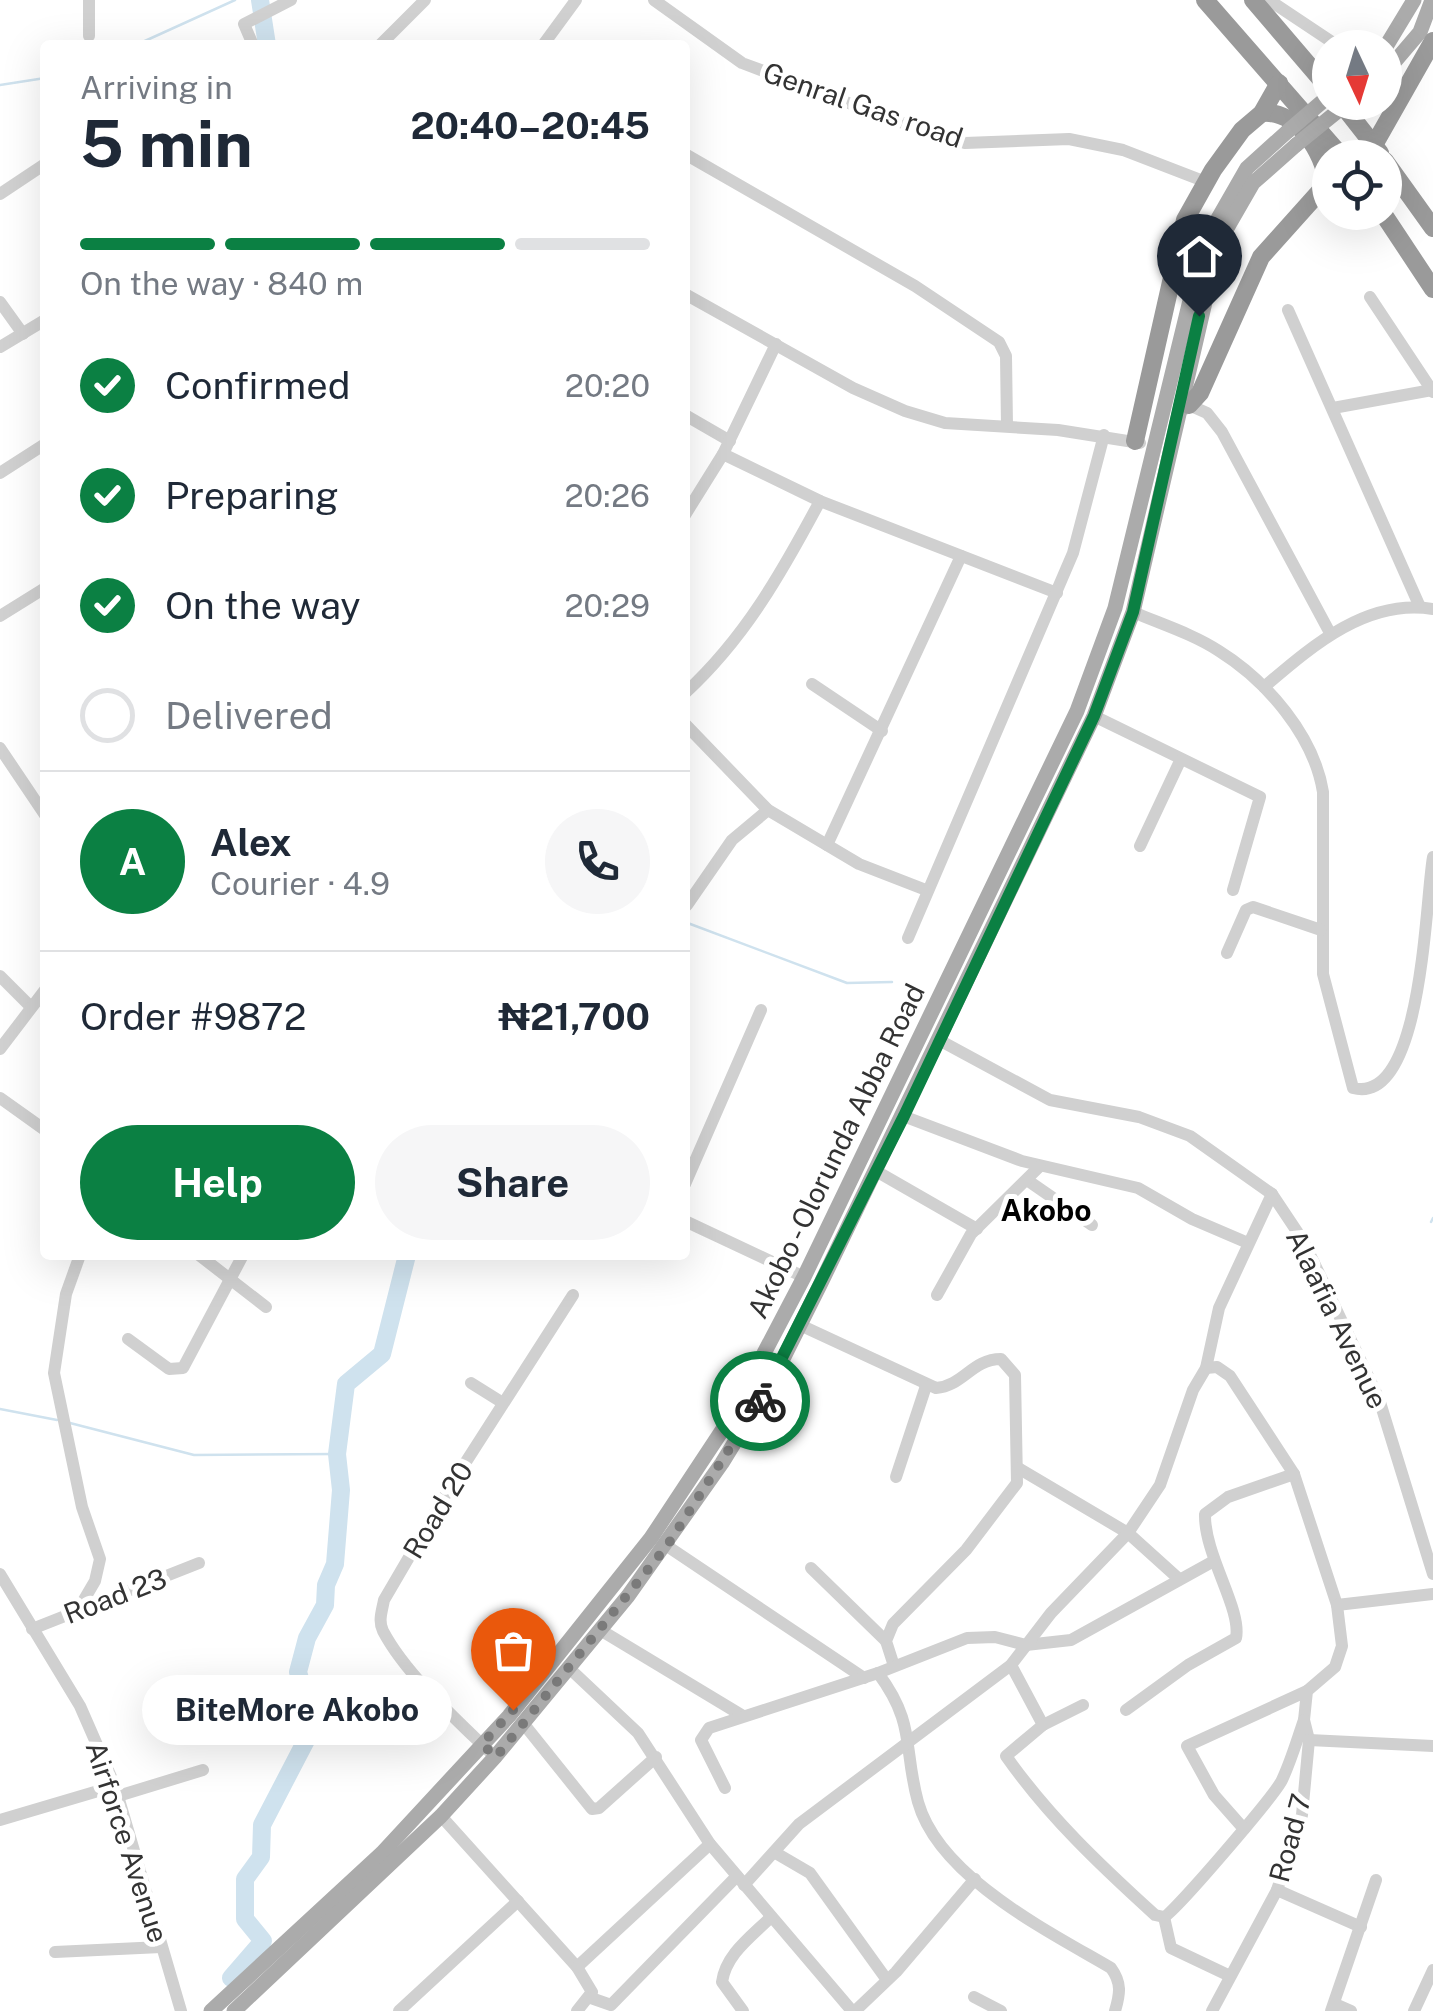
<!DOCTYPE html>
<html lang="en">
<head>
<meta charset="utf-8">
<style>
	:root { --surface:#fff; --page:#f6f6f7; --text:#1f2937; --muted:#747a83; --line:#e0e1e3; --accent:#0b8043 }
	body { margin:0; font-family:"Public Sans",sans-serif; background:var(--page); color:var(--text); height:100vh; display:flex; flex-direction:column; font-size:38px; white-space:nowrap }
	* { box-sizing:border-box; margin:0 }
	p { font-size:32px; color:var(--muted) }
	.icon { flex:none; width:55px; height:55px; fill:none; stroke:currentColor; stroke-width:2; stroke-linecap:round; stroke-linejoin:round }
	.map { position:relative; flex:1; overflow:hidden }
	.panel { position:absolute; left:40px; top:40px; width:650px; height:1220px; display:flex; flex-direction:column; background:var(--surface); border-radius:10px; box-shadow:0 10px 40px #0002 }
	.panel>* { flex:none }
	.needle { width:65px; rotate:176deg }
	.tools { position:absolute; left:1312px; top:30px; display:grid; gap:20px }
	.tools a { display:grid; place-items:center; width:90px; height:90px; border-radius:50%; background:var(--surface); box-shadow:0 10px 40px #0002; font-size:50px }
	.pin { position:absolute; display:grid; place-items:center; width:85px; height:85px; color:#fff; margin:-102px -42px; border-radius:50% 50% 50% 0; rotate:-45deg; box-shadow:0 0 10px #0007 }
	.pin .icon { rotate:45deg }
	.courier { position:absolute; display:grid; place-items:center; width:100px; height:100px; margin:-50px; border:8px solid #0b8043; border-radius:50%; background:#fff; color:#222; box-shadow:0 2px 12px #0007 }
	.bubble { position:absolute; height:70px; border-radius:35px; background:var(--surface); box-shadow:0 10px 40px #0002; font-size:32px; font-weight:700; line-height:70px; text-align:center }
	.summary em { font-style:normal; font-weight:700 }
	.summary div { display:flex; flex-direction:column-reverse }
	.summary { display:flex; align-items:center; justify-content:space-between; height:170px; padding:0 40px }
	h1 { font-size:65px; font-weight:700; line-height:75px }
	.bar { display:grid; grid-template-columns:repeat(4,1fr); gap:15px 10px; align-content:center; height:120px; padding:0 40px }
	.bar i { height:12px; border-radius:8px; background:var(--line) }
	.bar .on { background:var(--accent) }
	.bar p { grid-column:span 4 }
	.line { display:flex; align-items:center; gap:25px; padding:0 40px; border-top:2px solid var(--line) }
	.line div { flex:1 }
	.round { display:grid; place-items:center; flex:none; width:105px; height:105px; border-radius:52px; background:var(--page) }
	ol { padding:0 40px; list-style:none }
	li { display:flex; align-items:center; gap:30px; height:110px }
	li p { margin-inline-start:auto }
	li .icon { padding:10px; border-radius:50%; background:var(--accent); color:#fff; stroke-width:4 }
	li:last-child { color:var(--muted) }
	li i { width:55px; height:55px; border:5px solid var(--line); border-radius:50% }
	.cta { display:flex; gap:20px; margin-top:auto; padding:20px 40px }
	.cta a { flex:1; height:115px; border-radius:60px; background:var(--accent); color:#fff; font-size:40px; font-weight:700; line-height:115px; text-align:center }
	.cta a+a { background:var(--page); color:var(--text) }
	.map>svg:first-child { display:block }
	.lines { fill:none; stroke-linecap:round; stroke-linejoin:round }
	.stream { stroke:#cfe2ee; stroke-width:2.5 }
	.river { stroke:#cfe2ee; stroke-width:18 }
	.minor { stroke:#d0d0d0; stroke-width:12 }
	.major { stroke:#ababab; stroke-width:15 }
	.highway { stroke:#9a9a9a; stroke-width:18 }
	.major-bridge { stroke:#ababab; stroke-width:15 }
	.done { stroke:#7a7a7a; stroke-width:10; stroke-dasharray:0 18 }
	.route { stroke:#0b8043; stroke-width:12 }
	.labels { text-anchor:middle; stroke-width:10; stroke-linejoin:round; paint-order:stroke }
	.street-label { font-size:28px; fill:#333; stroke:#fff }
	.neighbourhood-label { font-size:30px; font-weight:bold; fill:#000; stroke:#fff }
</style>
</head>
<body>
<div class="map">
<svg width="1433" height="2011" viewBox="0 0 1433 2011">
	<rect width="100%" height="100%" fill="#fff"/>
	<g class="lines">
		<g class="stream">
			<path d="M136 45 235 0"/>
			<path d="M0 85 45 78"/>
			<path d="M685 922 847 983 892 982"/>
			<path d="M1431 1222 1433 1218"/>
			<path d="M0 1409 57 1420"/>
			<path d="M70 1423 194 1455 337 1454"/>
		</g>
		<g class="river">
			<path d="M260 0 267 45"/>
			<path d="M231 1978 263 1941 245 1919V1879L261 1857 262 1825 314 1725 298 1672 307 1638 325 1605 326 1585 335 1564 341 1490 337 1454 346 1384 382 1354 407 1255"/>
		</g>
		<g class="minor">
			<path d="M654 0 742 63 894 120 965 143 1069 139 1123 150 1206 182"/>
			<path d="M1269 0 1341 48"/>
			<path d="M89 36V0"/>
			<path d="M253 45 244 24 291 0"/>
			<path d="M380 45 425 0"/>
			<path d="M543 45 576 0"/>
			<path d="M685 154 915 286 999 342 1006 356 1007 426"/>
			<path d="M0 194 45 164"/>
			<path d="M685 294 853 388 905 411 945 423 1058 430 1140 443"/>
			<path d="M1370 297 1433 392"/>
			<path d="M0 302 23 334"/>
			<path d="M1288 310 1420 607"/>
			<path d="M0 347 45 320"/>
			<path d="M1333 408 1432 390"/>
			<path d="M1185 409 1189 405 1207 413 1222 432 1330 633"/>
			<path d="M685 415 730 441"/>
			<path d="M723 454 820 501 1057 593"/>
			<path d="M0 473 45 444"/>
			<path d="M685 515 723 454 776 344"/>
			<path d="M1133 612C1161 624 1193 634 1219 651 1267 681 1314 736 1323 792V974L1353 1088C1423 1106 1425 901 1433 857"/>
			<path d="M0 616 45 588"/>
			<path d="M812 684 882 731"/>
			<path d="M1264 687C1311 647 1366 598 1433 609"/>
			<path d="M685 693C745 638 782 572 820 501"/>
			<path d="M1094 716 1260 797 1233 890"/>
			<path d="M685 724 768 810 859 864 926 890"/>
			<path d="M0 748 45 815"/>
			<path d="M827 845 961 556"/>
			<path d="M1140 846 1180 761"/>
			<path d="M687 905 732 840 768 810"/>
			<path d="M908 938 1073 553 1104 435"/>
			<path d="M1227 953 1246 910 1253 907 1321 930"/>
			<path d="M0 976 31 1007"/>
			<path d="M939 1040 1050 1100 1139 1117 1190 1136 1272 1194 1304 1242 1379 1399 1433 1574"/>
			<path d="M0 1049 45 990"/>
			<path d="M0 1098 45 1130"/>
			<path d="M903 1116 1022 1161 1138 1188 1192 1219 1248 1243"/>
			<path d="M876 1171 977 1229"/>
			<path d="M1027 1180 1092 1225"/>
			<path d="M685 1184 761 1010"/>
			<path d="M685 1221 804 1277"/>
			<path d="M199 1255 266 1307"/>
			<path d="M937 1295 971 1234 1040 1166"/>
			<path d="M800 1325 936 1388C963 1386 972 1359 1001 1359L1015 1375 1017 1483 966 1550 893 1624 886 1641 894 1666"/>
			<path d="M128 1339 169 1369 183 1368 243 1255"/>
			<path d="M1206 1368 1217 1367 1230 1376 1294 1474 1337 1605 1342 1646 1335 1667 1307 1691 1304 1720 1309 1740 1302 1815 1277 1890 1212 2011"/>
			<path d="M471 1383 503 1403"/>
			<path d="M1018 1468 1128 1533 1179 1579"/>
			<path d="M896 1477 926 1386"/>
			<path d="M667 1546 864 1678"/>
			<path d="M811 1568 886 1641"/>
			<path d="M0 1574 80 1706 115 1786 181 2011"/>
			<path d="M1337 1605 1433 1594"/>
			<path d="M78 1610 95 1581 100 1559 82 1507 54 1373 66 1294 80 1255"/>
			<path d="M32 1629 199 1563"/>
			<path d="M602 1631 743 1716"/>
			<path d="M1011 1665 1043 1725"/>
			<path d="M569 1668 638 1733 710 1844 852 2011"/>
			<path d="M878 1673C916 1724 903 1747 918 1802 939 1877 1048 1931 1111 1968 1122 1983 1120 1994 1115 2011"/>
			<path d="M1083 1705 1043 1725 1006 1756C1049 1817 1100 1865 1155 1915L1164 1917C1174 1913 1275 1795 1282 1780 1291 1761 1297 1740 1304 1720"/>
			<path d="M1126 1710 1188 1665 1236 1638C1242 1609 1204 1555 1205 1514L1228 1497 1294 1474"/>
			<path d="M523 1723 592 1809 599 1808 656 1757"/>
			<path d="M1309 1740 1433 1746"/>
			<path d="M495 1757C460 1723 406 1675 383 1631 378 1621 382 1611 384 1600L453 1482 573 1295"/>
			<path d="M725 1788 701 1740 709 1728 878 1673 967 1638 995 1637 1026 1645 1071 1640 1212 1562"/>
			<path d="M118 1796 203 1770"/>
			<path d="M441 1816 577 1967 592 1992 577 2011"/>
			<path d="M0 1820 115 1786"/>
			<path d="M1244 1829 1214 1795 1187 1746 1307 1691"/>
			<path d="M774 1852 810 1873 887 1980"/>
			<path d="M744 1885 799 1824 1011 1665 1051 1613 1128 1533 1160 1485 1193 1390 1206 1368 1219 1308 1272 1194"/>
			<path d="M1277 1890 1361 1927"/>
			<path d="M1164 1917 1171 1948 1230 1976"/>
			<path d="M55 1952 161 1947"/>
			<path d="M577 1967 710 1844"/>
			<path d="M974 1997 1001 2011"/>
			<path d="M591 1998 611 2005 737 1876"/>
			<path d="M1335 2004 1351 2011"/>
			<path d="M399 2011 518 1901"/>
			<path d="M743 2011 722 1982C726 1954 751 1937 771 1917"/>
			<path d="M855 2011 896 1972 975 1879"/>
			<path d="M1331 2011 1376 1880"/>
			<path d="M1414 2011 1433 1970"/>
		</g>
		<g class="major">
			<path d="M1385 48 1414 0"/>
			<path d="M1385 73 1420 32 1432 0"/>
			<path d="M211 2011 382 1853 509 1716 651 1538 729 1420 804 1277 1077 711 1115 608 1204 243 1247 168 1288 131"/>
			<path d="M234 2011 441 1816 495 1757 628 1596 722 1463 770 1385 820 1285 1094 716 1133 612 1219 242 1253 183 1296 145"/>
		</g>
		<g class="highway">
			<path d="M1205 0 1343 158"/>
			<path d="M1253 0 1330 90"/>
			<path d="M1340 102 1380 153"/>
			<path d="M1262 113C1297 110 1324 152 1327 183"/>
			<path d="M1374 145 1433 41"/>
			<path d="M1385 161 1433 228"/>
			<path d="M1382 212 1433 289"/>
			<path d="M1189 405 1200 393 1261 257 1330 180"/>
			<path d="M1135 441 1185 220 1213 170 1242 130 1262 113 1279 83"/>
		</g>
		<g class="major-bridge">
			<path d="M1288 131 1330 95"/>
			<path d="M1296 145 1349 102"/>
		</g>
	</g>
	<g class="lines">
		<path class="done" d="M513 1710 482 1744 496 1757 667 1546 760 1401"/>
		<path class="route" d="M760 1401 904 1116 1094 716 1133 612 1199 316"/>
	</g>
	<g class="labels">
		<g class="street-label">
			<text transform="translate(863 105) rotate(19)" y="10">Genral Gas road</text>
			<text transform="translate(836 1151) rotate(-64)" y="10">Akobo - Olorunda Abba Road</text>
			<text transform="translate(1337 1319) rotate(64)" y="10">Alaafia Avenue</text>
			<text transform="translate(438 1510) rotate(-59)" y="10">Road 20</text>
			<text transform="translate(115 1596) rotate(-21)" y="10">Road 23</text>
			<text transform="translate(1290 1838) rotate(-75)" y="10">Road 7</text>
			<text transform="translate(127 1842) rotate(72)" y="10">Airforce Avenue</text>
		</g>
		<g class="neighbourhood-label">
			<text x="1046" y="1221">Akobo</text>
		</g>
	</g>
</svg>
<div class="tools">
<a><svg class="needle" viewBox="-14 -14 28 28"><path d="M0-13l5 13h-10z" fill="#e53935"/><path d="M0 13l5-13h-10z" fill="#747a83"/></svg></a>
<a><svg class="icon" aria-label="locate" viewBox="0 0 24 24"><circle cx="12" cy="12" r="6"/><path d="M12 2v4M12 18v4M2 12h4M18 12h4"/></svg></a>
</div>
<div class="pin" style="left:513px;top:1710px;background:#ea580c"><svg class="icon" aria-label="bag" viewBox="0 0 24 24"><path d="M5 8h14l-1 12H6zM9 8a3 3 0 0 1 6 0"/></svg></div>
<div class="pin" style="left:1199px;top:316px;background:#1f2937"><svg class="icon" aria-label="home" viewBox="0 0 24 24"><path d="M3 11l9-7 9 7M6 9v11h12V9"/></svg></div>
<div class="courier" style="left:760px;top:1401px"><svg class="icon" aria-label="bike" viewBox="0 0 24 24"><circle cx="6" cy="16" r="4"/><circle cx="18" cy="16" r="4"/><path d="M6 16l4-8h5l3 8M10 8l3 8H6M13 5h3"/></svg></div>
<div class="bubble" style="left:142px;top:1675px;width:310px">BiteMore Akobo</div>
<section class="panel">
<div class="summary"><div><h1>5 min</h1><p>Arriving in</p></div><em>20:40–20:45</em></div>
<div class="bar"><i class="on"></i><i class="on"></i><i class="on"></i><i></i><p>On the way · 840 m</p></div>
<ol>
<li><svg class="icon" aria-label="check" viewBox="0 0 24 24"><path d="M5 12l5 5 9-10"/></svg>Confirmed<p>20:20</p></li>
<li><svg class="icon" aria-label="check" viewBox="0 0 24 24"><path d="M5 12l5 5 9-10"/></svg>Preparing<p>20:26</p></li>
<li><svg class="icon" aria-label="check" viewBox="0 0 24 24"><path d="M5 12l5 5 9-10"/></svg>On the way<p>20:29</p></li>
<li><i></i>Delivered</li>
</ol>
<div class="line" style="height:180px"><b class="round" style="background:var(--accent);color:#fff">A</b><div><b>Alex</b><p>Courier · 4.9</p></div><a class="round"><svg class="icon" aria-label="phone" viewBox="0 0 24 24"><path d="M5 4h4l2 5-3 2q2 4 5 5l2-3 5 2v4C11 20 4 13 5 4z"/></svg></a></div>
<div class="line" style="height:130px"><div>Order #9872</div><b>₦21,700</b></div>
<div class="cta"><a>Help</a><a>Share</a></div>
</section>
</div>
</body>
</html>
